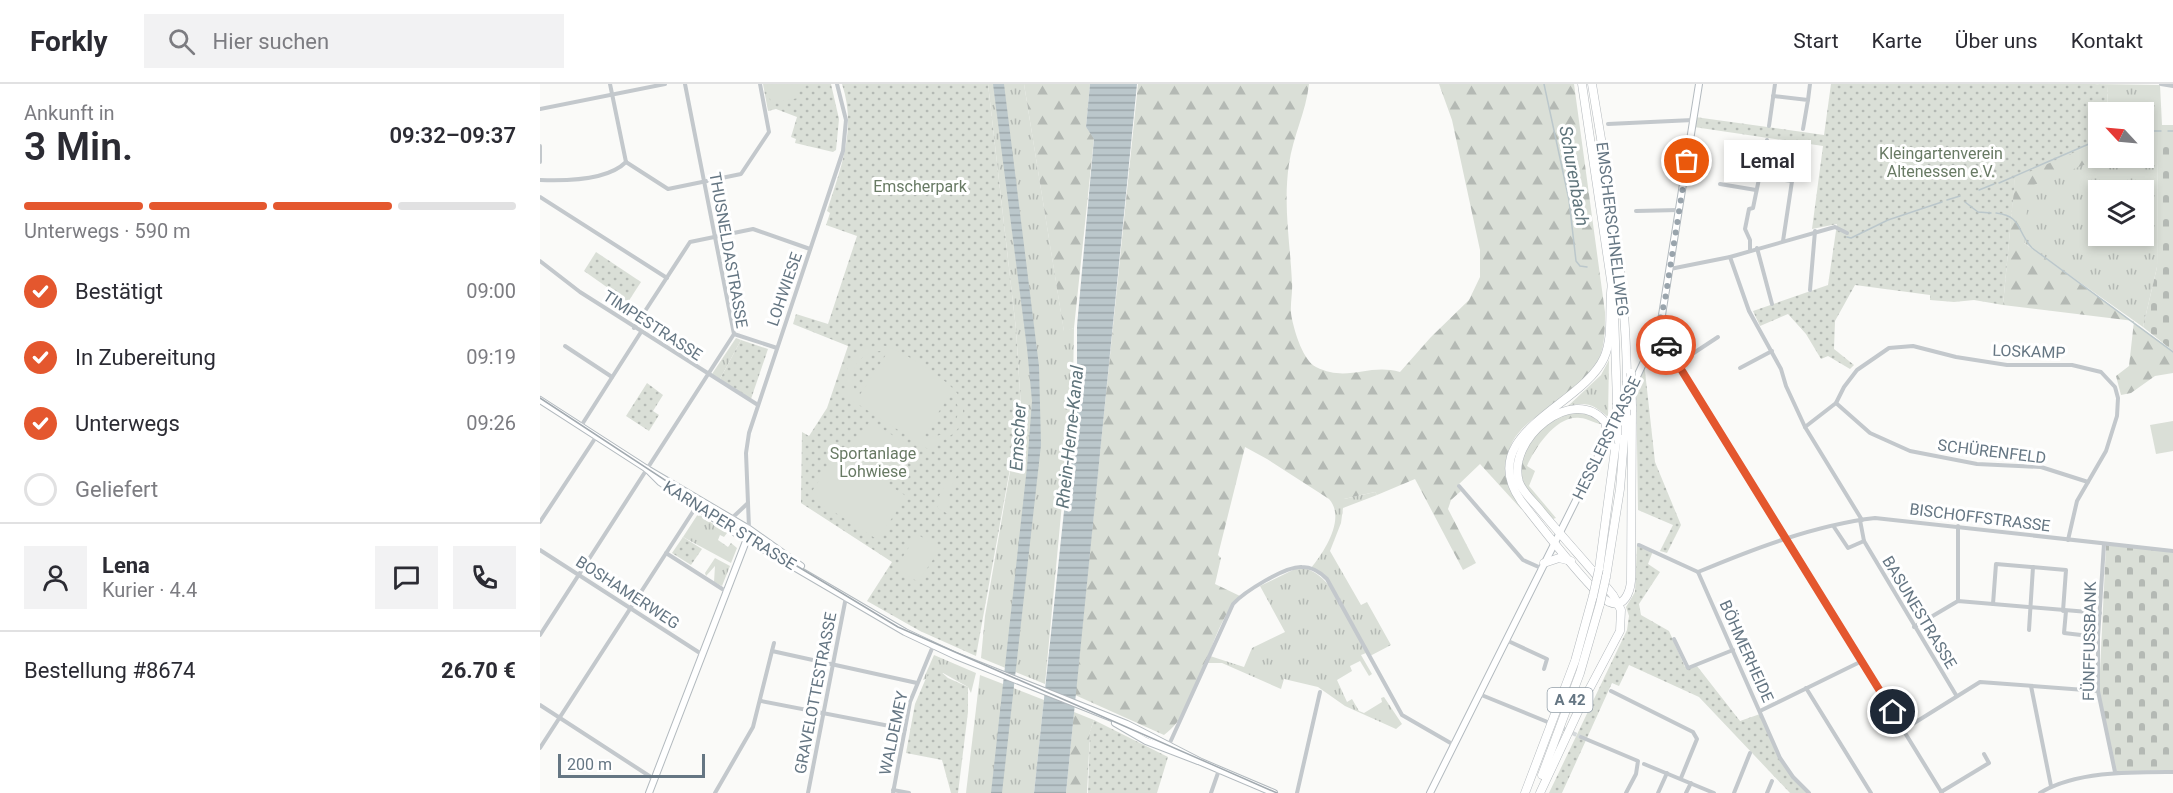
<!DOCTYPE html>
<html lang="de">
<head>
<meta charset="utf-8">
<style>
	:root { --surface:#fff; --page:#f2f2f3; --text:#2b2b33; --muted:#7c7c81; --line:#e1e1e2; --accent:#e4572e }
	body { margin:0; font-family:Roboto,sans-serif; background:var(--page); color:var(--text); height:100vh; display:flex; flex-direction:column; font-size:22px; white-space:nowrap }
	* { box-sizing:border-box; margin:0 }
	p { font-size:20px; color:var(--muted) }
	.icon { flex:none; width:33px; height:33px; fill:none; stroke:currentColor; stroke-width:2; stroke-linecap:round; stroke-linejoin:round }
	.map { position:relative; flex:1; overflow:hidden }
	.sheet { display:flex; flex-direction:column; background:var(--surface); width:540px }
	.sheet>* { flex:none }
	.needle { width:39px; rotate:296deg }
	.tools { position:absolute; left:1548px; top:18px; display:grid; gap:12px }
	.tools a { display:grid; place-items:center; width:66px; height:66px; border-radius:0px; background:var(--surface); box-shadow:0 3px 9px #0003; font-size:30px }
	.scale { position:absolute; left:18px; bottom:15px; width:147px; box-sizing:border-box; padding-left:6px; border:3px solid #657683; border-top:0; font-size:16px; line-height:21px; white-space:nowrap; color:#657683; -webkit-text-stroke:4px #fff; paint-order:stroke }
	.pin { position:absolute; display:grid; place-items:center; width:51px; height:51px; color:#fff; margin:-26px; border:3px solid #fff; border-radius:50%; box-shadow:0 2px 6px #0007 }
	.courier { position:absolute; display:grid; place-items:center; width:60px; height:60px; margin:-30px; border:4px solid #e4572e; border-radius:50%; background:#fff; color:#222; box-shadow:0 2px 8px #0007 }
	.bubble { position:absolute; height:42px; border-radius:0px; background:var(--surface); box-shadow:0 3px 9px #0003; font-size:20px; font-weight:600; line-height:42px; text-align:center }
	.overview em { font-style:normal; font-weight:600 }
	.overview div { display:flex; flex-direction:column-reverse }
	.overview { display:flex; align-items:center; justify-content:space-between; height:102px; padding:0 24px }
	h1 { font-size:39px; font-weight:600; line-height:45px }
	.bar { display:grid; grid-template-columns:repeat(4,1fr); gap:9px 6px; align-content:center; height:72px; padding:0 24px }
	.bar i { height:8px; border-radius:4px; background:var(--line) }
	.bar .on { background:var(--accent) }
	.bar p { grid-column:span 4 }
	.line { display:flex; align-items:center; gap:15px; padding:0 24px; border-top:2px solid var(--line) }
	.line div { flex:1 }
	.round { display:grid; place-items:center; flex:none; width:63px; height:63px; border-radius:0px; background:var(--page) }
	ol { padding:0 24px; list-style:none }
	li { display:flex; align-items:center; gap:18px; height:66px }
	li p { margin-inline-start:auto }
	li .icon { padding:6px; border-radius:50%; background:var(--accent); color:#fff; stroke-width:4 }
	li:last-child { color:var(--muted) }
	li i { width:33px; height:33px; border:3px solid var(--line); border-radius:50% }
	header { display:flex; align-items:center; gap:36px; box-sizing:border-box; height:84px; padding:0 30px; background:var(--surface); border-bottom:2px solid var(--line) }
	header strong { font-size:28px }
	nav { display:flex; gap:33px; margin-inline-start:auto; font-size:21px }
	.search { width:420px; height:54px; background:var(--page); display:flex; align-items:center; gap:15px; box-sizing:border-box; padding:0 21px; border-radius:0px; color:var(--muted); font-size:22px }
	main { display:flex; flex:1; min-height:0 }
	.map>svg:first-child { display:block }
	.grass { fill:url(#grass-tufts); fill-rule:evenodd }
	.forest { fill:url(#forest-firs) }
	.cemetery { fill:url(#cemetery-stones) }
	.park { fill:url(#park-dots) }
	.pitch { fill:#dadfd7; fill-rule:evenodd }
	.water { fill:url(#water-rules) }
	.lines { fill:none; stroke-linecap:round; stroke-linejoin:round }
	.stream { stroke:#bbc7cb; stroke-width:1.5 }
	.street-tunnel { stroke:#d5d9db; stroke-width:4; stroke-dasharray:4 2; stroke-linecap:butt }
	.secondary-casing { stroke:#b3babf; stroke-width:8 }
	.highway-casing { stroke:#b4b9bd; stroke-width:9 }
	.street { stroke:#c3c8cc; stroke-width:4 }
	.secondary { stroke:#fff; stroke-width:6 }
	.highway { stroke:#fff; stroke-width:8 }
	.tram { stroke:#a2aab0; stroke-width:1.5 }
	.highway-bridge-casing { stroke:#b4b9bd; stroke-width:9; stroke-linecap:butt }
	.highway-bridge { stroke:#fff; stroke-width:8 }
	.done { stroke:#99a4ac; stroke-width:6; stroke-dasharray:0 10.8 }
	.route { stroke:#e4572e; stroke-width:8 }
	.labels { text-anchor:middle; stroke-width:6; stroke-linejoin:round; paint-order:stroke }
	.shield { fill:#fff; stroke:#939fa8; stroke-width:1.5 }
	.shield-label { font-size:15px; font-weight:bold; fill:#657683 }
	.park-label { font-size:16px; fill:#687a64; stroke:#fff }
	.street-label { font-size:16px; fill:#657683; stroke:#fff }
	.water-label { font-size:18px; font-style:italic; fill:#60757c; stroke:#fff }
</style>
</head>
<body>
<header>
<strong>Forkly</strong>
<div class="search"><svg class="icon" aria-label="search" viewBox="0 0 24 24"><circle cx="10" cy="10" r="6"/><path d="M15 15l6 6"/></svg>Hier suchen</div>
<nav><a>Start</a><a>Karte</a><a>Über uns</a><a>Kontakt</a></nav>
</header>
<main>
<section class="sheet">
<div class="overview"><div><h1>3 Min.</h1><p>Ankunft in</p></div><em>09:32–09:37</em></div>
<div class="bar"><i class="on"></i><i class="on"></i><i class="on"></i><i></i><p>Unterwegs · 590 m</p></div>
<ol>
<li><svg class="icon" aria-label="check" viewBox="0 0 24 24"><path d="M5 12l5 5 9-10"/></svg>Bestätigt<p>09:00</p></li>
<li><svg class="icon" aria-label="check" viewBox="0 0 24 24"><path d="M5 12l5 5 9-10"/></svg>In Zubereitung<p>09:19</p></li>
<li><svg class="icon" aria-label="check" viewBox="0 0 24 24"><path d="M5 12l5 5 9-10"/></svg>Unterwegs<p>09:26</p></li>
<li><i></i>Geliefert</li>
</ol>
<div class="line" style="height:108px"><a class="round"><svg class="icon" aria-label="person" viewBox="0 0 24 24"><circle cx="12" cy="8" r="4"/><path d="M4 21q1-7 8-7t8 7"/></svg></a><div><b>Lena</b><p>Kurier · 4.4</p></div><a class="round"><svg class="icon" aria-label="chat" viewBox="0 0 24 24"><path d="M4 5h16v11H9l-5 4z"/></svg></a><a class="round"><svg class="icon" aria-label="phone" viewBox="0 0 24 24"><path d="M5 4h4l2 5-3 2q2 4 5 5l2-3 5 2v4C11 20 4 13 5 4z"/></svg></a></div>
<div class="line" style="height:78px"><div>Bestellung #8674</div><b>26.70 €</b></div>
</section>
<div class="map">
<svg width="1633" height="709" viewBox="0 0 1633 709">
	<defs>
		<pattern id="grass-tufts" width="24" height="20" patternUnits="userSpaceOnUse" patternTransform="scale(1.5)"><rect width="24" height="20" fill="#dadfd7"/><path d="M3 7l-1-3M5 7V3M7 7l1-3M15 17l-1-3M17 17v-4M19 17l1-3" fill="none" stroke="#b4b9b4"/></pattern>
		<pattern id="forest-firs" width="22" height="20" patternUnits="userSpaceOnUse" patternTransform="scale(1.5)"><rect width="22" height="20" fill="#dadfd7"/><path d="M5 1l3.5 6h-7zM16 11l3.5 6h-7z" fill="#b4b9b4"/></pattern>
		<pattern id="cemetery-stones" width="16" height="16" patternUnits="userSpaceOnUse" patternTransform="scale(1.5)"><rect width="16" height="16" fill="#dadfd7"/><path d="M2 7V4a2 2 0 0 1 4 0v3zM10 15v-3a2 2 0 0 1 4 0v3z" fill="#b4b9b4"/></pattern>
		<pattern id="park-dots" width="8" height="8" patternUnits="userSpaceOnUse" patternTransform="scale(1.5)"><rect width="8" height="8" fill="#dadfd7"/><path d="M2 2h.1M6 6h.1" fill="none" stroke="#b4b9b4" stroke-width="1.8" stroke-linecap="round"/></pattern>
		<pattern id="water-rules" width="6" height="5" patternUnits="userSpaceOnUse" patternTransform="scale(1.5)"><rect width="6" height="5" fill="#bbc7cb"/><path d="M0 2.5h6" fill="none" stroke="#9ca6aa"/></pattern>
	</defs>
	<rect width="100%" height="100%" fill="#fafaf8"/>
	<g class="grass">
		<path d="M448 0H484L524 247 534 244 533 303 505 600 441 574 445 532 481 324 476 245Z"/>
		<path d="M1555 0 1620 1 1622 41H1633V58L1618 59 1617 183 1603 243 1470 149 1475 93 1558 58V74H1604V28H1567L1568 3ZM1558 106H1604V152H1558Z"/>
		<path d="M196 254 201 256 180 295 172 290Z"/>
		<path d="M1069 276 1068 333C1054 321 1047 317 1028 322L1061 291Z"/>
		<path d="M835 408 837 411 803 424 801 439 790 467 821 521 827 518 851 561 830 572 788 494 771 484C785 467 806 434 789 415H804Z"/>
		<path d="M158 430 187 449 184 453 180 451 178 456 188 463 191 459 197 464 191 479 143 453Z"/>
		<path d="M175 474 190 482 182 502 174 498 175 482 166 492 165 489Z"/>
		<path d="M759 483C794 487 810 540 826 569L821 571 832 590 829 592 820 577 810 582 812 587 797 596 807 618 812 615 819 627 824 629 842 618 841 614 844 613 862 640 856 645 805 622 778 603 744 595 741 605 682 579H667L670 572 704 583 712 564 745 548 720 502Z"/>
		<path d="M394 571 436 589 431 609 428 603 403 589 383 596Z"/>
		<path d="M440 591 504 616 494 709H426Z"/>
	</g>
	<g class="forest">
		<path d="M484 0H550L546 43 554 54 534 244 524 248Z"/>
		<path d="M598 0H769C766 28 753 52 749 80 743 120 750 158 752 198 753 210 749 223 752 235 755 249 763 276 776 283 808 299 828 279 860 288L891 253 929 216 940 193V166L912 36 899 0H1034L1065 228C1065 247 1065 270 1053 286 1011 338 936 338 982 426L940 380 917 402 921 407 911 416 908 425 936 479 923 486 875 395 837 411 835 408 804 415H789L727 375 705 363 678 471 681 474 675 500 700 512C666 547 663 623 624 651L535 611Z"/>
		<path d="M1633 45V58L1604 62V47Z"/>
		<path d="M1558 58V74H1561L1489 103 1484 159 1633 267V289L1615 292 1591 309 1581 311 1576 292 1589 282 1594 237 1463 221 1475 93Z"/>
		<path d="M1045 327 1062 340C1054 340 1048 334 1040 334 1016 331 995 364 987 382L995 387 989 402 1016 434 1013 435C1002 423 986 410 981 394 973 366 1003 338 1026 329 1032 327 1039 327 1045 327Z"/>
		<path d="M534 628 554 636 550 647 547 709H526Z"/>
	</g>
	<g class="cemetery">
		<path d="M1633 57V267L1603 243 1617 183 1618 59Z"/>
		<path d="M1566 461 1633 468V686L1575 688 1559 608Z"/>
	</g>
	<g class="park">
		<path d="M223 0H291L299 35 296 66 293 68 255 59 256 55 251 53 257 33 236 25 228 27Z"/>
		<path d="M302 0H448L476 245 481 324 436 572 380 547 327 517 352 478 261 419 262 348 269 352 287 324 308 262 253 240 256 230 288 240 317 152 286 141 290 129 287 127C301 83 317 45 302 0Z"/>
		<path d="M1291 0H1555L1568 2 1567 28H1558V58L1475 94 1463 221 1434 216 1414 218 1390 216V211L1315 201 1295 237 1294 265 1314 281 1310 285 1288 272 1281 275 1266 250 1248 230 1220 242 1213 227 1288 201 1297 140 1272 145 1283 62 1154 43 1155 33 1284 51Z"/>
		<path d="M56 168 101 198 88 218 44 187Z"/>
		<path d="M201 256 228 265 211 315 180 295Z"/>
		<path d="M1104 278 1115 378 1141 441 1127 469 1120 467 1133 441 1098 426 1096 293Z"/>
		<path d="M107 299 123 311 113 327 119 331 109 347 86 332Z"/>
		<path d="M143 453 162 465 151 481 132 469Z"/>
		<path d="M1097 459 1113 467 1108 480 1120 488 1099 520 1101 531 1129 547 1145 583 1157 582 1200 637 1220 630 1246 684 1269 709H1250L1159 613 1089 581 1079 602 1072 599 1022 709H1009L1087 546 1089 532 1086 523 1095 508Z"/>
		<path d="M392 580 408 594 428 603V628L418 709H411L402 676 366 669 375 620Z"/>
		<path d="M554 636 628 673 617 709H548L550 647Z"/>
	</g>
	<g class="pitch">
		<path d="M257 0 259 14 231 19 227 1Z"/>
		<path d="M346 262C362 267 411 297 419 312 424 320 424 330 421 339 415 354 399 355 391 367L302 310C308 301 305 296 307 286 312 269 329 260 346 262ZM340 267 347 269 319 312C304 293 316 269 340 267ZM410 310C431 329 407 357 383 353Z"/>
		<path d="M330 337 376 366 357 397 310 368Z"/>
		<path d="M1633 337V367L1616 370 1610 341Z"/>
		<path d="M297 368 366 412 338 456 269 412Z"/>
		<path d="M415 382 420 385 409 408 408 430 397 424 402 414 399 412Z"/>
		<path d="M377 450 400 465 378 498 356 484Z"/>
	</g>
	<g class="water">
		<path d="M453 0H464L499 282 501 361 462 709H451L487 383 492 317 487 264Z"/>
		<path d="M550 0H597L526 709H494L537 305V242L554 55 546 43Z"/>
	</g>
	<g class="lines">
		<g class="stream">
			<path d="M1004 0 1029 116 1036 177 1040 182 1047 183"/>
			<path d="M1604 47H1621"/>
			<path d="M1628 47H1633"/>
			<path d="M1459 99 1558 56"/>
			<path d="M1439 106 1454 100"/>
			<path d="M1407 116 1420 112"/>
			<path d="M1425 118 1438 128 1451 129"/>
			<path d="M1456 129C1482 132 1476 146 1492 164L1633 268"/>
			<path d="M1307 153 1311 154 1348 136 1402 118"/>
		</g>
		<path class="street-tunnel" d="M1011 639 1041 653"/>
		<g class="secondary-casing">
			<g id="secondary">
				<path d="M1092 303 1116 252 1122 231 1159 0"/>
				<path d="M0 316 107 385 209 445 261 482"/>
				<path d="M107 385 120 398 194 448 365 548 416 572 587 640 661 678 734 709"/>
				<path d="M575 639 606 657 658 677"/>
				<path d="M109 709 208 452"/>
				<path d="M890 709 1085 318"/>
			</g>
		</g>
		<g class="highway-casing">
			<g id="highway">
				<path d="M1042 0 1072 203"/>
				<path d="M1052 0C1068 98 1086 196 1087 297"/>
				<path d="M1072 200C1068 224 1074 251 1064 274 1041 323 934 349 981 417 995 435 1055 512 1069 518 1084 525 1090 508 1091 497L1092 322"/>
				<path d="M1074 227 1077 319"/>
				<path d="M1004 479 1019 474 1031 477"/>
				<path d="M1059 485 1077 351"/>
				<path d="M1066 493 1080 405 1086 331"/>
				<path d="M1002 691 1040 589 1060 520"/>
				<path d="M985 709 1035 577 1053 512"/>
				<path d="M1000 709 1043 617 1080 547 1081 526 1073 511C1050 483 1025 456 1001 427 994 418 983 409 979 398 966 356 1033 299 1065 338"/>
			</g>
		</g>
		<g class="street">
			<path d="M70 0 86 78"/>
			<path d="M1621 0 1633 2"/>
			<path d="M1233 12 1268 16 1263 45"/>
			<path d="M1268 16 1270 0"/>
			<path d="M0 25 125 0"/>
			<path d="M1068 40 1153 36"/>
			<path d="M1229 42 1235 0"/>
			<path d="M0 62V78"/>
			<path d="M86 78 128 105 201 90 229 48 220 0"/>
			<path d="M1219 92 1252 97"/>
			<path d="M0 96C25 97 67 97 86 78"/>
			<path d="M1180 100 1216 106"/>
			<path d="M0 113 127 194"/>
			<path d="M1096 127 1139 126"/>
			<path d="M1243 157 1257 64"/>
			<path d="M1217 164 1232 220"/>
			<path d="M1210 167V156L1205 145 1209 125 1213 124 1227 56"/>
			<path d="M1190 173 1209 227 1241 285 1246 302 1265 343 1322 436"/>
			<path d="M0 177 40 208 218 321"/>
			<path d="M1130 185 1190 173 1295 143 1307 149"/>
			<path d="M1270 206 1275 147"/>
			<path d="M94 244 150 158 213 145 270 165"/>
			<path d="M194 250 237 264"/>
			<path d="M1117 252 1127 262 1402 709"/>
			<path d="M25 262 72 293"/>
			<path d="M1137 280 1178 253"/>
			<path d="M1200 284 1232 267"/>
			<path d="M1296 319 1330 349 1370 367 1437 380 1501 383 1548 398"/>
			<path d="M41 342 101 248"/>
			<path d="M1265 343 1296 319 1304 303 1317 286 1349 264 1373 262 1416 273 1467 281H1532L1561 288 1575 303 1578 314 1577 332 1566 367 1537 417 1528 456"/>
			<path d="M919 402 983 476 1001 484"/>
			<path d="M192 434 208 419"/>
			<path d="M1320 436 1324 457 1416 611"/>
			<path d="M0 438 56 353"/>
			<path d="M1418 442V517"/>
			<path d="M1294 443 1308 464 1324 457"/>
			<path d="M209 444 206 369 209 349 303 67 306 36 297 0"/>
			<path d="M1564 460 1558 553V607L1575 688"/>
			<path d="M1099 461 1158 488 1240 674 1253 693 1269 709"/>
			<path d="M0 466 163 571"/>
			<path d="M126 469 187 508"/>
			<path d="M1158 488C1213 465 1275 441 1335 434L1633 467"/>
			<path d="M1453 520 1456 480 1526 486 1523 527"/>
			<path d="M1526 527 1524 549 1558 553"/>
			<path d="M1374 543 1418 517 1560 529"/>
			<path d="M1489 546 1493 483"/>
			<path d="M0 551 194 250 145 0"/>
			<path d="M1134 555 1148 584 1193 566"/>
			<path d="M966 556 1007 575 1004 585"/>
			<path d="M232 567 377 599"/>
			<path d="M1491 602 1511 702"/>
			<path d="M1266 604 1331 709"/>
			<path d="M1071 607 1153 648 1157 655 1141 694"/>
			<path d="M939 610 1010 639"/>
			<path d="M221 617 365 645"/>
			<path d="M0 621 114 695"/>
			<path d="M1220 627 1322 577"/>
			<path d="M1363 646 1440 598 1558 607"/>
			<path d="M1041 653 1098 677 1096 690 1086 709"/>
			<path d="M628 663 693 520C704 508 745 482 762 483 773 483 780 488 787 495L862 631 914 661"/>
			<path d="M0 664 156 423"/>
			<path d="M1104 680 1174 709"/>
			<path d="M353 706 369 709"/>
			<path d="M1401 708 1449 679 1444 670"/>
			<path d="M175 709 213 643 234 559"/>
			<path d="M268 709 306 513"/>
			<path d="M353 709 370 618 393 562"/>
			<path d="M671 709 679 686"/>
			<path d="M757 709 780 608"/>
			<path d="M1118 709 1127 689"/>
			<path d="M1146 709 1151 699"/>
			<path d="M1194 709 1210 669"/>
			<path d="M1227 709 1232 697"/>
			<path d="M1500 709C1536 687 1592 688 1633 688"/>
		</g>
		<use href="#secondary" class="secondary"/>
		<use href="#highway" class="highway"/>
		<path class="tram" d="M0 314 242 473 358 543 737 709"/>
		<g class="highway-bridge-casing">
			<g id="highway-bridge">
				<path d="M1091 289 1092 322"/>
				<path d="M1086 331 1087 297"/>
				<path d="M1065 338 1071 361"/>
				<path d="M1077 351V319"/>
				<path d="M1053 512 1059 485"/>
				<path d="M1060 520 1066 493"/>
			</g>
		</g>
		<use href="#highway-bridge" class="highway-bridge"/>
	</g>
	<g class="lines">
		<path class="done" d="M1126 261 1116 252 1125 216 1147 77"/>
		<path class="route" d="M1126 261 1353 628"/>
	</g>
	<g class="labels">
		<rect class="shield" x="1007.5" y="604" width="45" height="24" rx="4.5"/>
		<g class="shield-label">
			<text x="1030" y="621">A 42</text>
		</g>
		<g class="park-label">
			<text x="1401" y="75">Kleingartenverein<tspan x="1401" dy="18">Altenessen e.V.</tspan></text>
			<text x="380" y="108">Emscherpark</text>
			<text x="333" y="375">Sportanlage<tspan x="333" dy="18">Lohwiese</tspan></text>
		</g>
		<g class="street-label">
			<text transform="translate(1073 145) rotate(83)" y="6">EMSCHERSCHNELLWEG</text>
			<text transform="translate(189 166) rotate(80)" y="6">THUSNELDASTRASSE</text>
			<text transform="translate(244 205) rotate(-71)" y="6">LOHWIESE</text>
			<text transform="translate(113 241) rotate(33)" y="6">TIMPESTRASSE</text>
			<text transform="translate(1489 267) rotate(2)" y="6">LOSKAMP</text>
			<text transform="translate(1066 354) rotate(-64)" y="6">HESSLERSTRASSE</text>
			<text transform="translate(1452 367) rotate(7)" y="6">SCHÜRENFELD</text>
			<text transform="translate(1440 433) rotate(7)" y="6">BISCHOFFSTRASSE</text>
			<text transform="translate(190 441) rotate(32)" y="6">KARNAPER STRASSE</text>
			<text transform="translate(88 508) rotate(33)" y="6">BOSHAMERWEG</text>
			<text transform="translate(1380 528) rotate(59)" y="6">BASUNESTRASSE</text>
			<text transform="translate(1549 557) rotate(-89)" y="6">FÜNFFUSSBANK</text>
			<text transform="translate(1207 567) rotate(66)" y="6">BÖHMERHEIDE</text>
			<text transform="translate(275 609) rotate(-79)" y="6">GRAVELOTTESTRASSE</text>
			<text transform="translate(353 649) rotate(-78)" y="6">WALDEMEY</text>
		</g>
		<g class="water-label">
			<text transform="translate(1034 92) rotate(80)" y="6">Schurenbach</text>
			<text transform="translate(478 353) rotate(-87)" y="6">Emscher</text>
			<text transform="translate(530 353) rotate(-84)" y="6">Rhein-Herne-Kanal</text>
		</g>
	</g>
</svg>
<div class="tools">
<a><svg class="needle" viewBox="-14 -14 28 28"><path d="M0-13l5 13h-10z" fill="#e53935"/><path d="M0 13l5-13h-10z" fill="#7c7c81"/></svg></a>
<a><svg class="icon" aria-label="layers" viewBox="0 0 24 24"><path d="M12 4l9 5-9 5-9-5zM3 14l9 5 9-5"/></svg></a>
</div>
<div class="scale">200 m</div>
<div class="pin" style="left:1147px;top:77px;background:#ea580c"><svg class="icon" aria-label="bag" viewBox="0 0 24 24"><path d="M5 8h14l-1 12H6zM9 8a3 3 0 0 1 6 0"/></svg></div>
<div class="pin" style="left:1353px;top:628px;background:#1f2937"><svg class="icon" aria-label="home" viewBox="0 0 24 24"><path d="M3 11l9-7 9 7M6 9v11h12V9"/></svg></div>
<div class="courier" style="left:1126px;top:261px"><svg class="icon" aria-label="car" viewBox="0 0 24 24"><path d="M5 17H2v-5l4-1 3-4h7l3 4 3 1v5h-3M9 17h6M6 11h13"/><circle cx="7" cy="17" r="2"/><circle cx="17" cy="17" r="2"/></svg></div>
<div class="bubble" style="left:1184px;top:56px;width:87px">Lemal</div>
</div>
</main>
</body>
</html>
